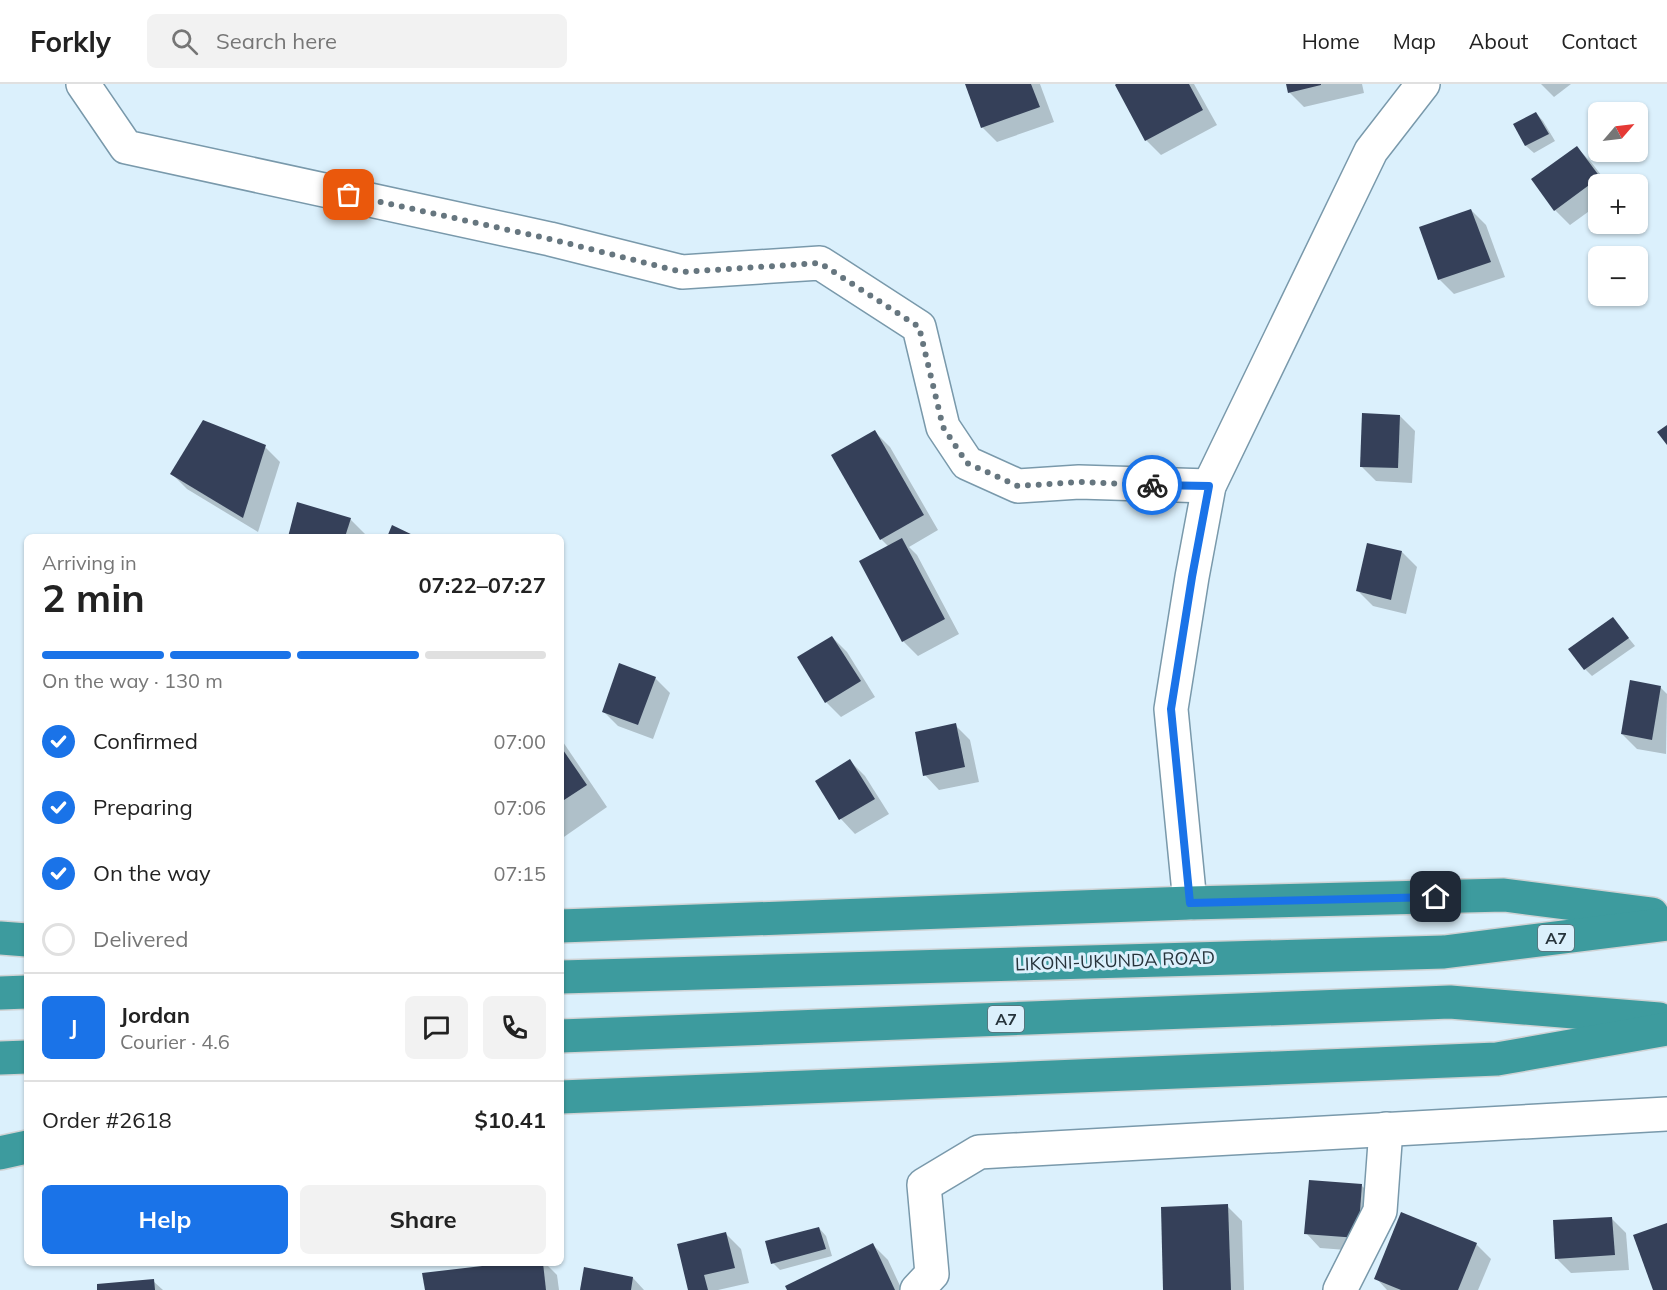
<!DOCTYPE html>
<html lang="en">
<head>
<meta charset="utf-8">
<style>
	:root { --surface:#fff; --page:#f2f2f2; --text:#222; --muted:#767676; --line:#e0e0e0; --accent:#1a73e8 }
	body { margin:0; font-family:Mulish,sans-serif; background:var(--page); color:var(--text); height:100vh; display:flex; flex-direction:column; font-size:22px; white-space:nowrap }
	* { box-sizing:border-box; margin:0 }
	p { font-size:20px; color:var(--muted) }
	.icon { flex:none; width:33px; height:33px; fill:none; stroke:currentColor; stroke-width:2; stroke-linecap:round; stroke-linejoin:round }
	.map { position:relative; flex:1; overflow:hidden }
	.panel { position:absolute; left:24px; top:450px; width:540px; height:732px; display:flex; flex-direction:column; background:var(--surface); border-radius:9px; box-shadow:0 2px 4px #0004 }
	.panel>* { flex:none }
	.needle { width:39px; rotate:62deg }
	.buttons { position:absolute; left:1588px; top:18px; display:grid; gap:12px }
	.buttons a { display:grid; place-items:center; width:60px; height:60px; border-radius:9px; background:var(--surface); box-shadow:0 2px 4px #0004; font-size:30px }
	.pin { position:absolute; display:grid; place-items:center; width:51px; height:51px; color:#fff; margin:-26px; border-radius:12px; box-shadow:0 3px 9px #0006 }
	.courier { position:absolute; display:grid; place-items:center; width:60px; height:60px; margin:-30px; border:4px solid #1a73e8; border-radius:50%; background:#fff; color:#222; box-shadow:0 2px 8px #0007 }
	.headline em { font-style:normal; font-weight:700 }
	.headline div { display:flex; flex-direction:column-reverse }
	.headline { display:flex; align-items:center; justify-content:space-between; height:102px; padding:0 18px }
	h1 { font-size:39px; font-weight:700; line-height:45px }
	.bar { display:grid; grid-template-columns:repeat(4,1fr); gap:9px 6px; align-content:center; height:72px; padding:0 18px }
	.bar i { height:8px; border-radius:4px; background:var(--line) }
	.bar .on { background:var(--accent) }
	.bar p { grid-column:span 4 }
	.line { display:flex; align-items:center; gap:15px; padding:0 18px; border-top:2px solid var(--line) }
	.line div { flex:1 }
	.round { display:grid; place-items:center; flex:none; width:63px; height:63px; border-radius:9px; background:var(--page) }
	ol { padding:0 18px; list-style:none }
	li { display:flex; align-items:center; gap:18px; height:66px }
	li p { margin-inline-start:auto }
	li .icon { padding:6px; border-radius:50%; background:var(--accent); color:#fff; stroke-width:4 }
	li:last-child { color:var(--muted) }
	li i { width:33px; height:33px; border:3px solid var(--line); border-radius:50% }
	.button { display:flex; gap:12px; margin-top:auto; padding:12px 18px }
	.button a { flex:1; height:69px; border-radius:9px; background:var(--accent); color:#fff; font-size:24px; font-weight:700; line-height:69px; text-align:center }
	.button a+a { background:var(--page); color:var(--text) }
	header { display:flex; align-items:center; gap:36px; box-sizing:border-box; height:84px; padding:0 30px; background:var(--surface); border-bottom:2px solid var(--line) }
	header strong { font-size:28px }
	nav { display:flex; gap:33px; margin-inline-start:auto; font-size:21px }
	.search { width:420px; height:54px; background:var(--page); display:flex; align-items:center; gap:15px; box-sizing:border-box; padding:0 21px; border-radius:9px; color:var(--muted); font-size:22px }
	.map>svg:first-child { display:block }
	.shadow { fill:#0003 }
	.building { fill:#354059 }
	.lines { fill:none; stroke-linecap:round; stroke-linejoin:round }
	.minor-casing { stroke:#7999ab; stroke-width:36 }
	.highway-casing { stroke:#cfd2d4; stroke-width:36 }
	.minor { stroke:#fff; stroke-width:33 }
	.highway { stroke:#3d9b9e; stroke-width:33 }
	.done { stroke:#66767f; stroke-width:6; stroke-dasharray:0 10.8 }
	.route { stroke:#1a73e8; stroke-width:8 }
	.labels { text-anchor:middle; stroke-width:6; stroke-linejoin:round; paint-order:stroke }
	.shield { fill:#dbf0fc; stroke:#5d6c76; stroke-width:1.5 }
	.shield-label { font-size:16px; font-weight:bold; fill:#27343c }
	.street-label { font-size:18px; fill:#27343c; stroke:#dbf0fc }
</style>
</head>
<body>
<header>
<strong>Forkly</strong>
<div class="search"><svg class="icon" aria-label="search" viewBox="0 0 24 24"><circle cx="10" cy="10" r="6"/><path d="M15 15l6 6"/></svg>Search here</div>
<nav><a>Home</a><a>Map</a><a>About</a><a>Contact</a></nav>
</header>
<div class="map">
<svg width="1667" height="1206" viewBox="0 0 1667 1206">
	<rect width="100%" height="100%" fill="#dbf0fc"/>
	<g class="shadow">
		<path d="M966 0H1040L1054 38 997 58 982 43Z"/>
		<path d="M1119 0H1194L1217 41 1161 71 1146 56Z"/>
		<path d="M1288 0H1362L1364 9 1304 23 1289 8Z"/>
		<path d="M1541 0H1571L1554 13Z"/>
		<path d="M1536 29 1543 37 1555 57 1534 69 1526 62 1515 41Z"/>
		<path d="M1576 63 1591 78 1608 100H1599V120L1570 141 1555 126Z"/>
		<path d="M1471 126 1486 141 1505 193 1454 210 1439 195Z"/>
		<path d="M1400 332 1415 347 1412 399 1376 397 1361 382Z"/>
		<path d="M875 348 890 363 938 446 909 463 917 471 959 550 918 572 903 557 889 463 881 455Z"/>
		<path d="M265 363 280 378 258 448 187 405 172 390Z"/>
		<path d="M350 435 365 450 364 453H289Z"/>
		<path d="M1402 468 1417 483 1406 530 1373 522 1358 507Z"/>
		<path d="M1613 535 1635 562 1592 592 1585 585Z"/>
		<path d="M832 553 847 568 875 613 841 633 826 618Z"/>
		<path d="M655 594 670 609 653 655 618 642 603 627Z"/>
		<path d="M1660 603 1667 610 1666 670 1637 665 1622 650Z"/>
		<path d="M955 641 970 656 979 698 939 706 925 691Z"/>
		<path d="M561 655 607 723 561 755Z"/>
		<path d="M850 677 865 692 889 730 855 750 841 735 817 698Z"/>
		<path d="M1362 1102 1377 1117 1373 1168 1320 1164 1306 1149Z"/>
		<path d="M1227 1122 1242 1137 1244 1206H1165Z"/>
		<path d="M1611 1134 1626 1149 1629 1186 1571 1189 1556 1174Z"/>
		<path d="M819 1144 826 1152 832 1172 780 1186 773 1179Z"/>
		<path d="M726 1150 741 1165 749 1199 718 1206H690Z"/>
		<path d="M1476 1160 1491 1175 1478 1206H1387L1376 1194Z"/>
		<path d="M873 1161 888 1176 902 1206H788Z"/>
		<path d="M520 1179H545L557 1191 559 1206H426Z"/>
		<path d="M633 1194 644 1206H582Z"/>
		<path d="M153 1197 163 1206H99Z"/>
	</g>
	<g class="building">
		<path d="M965 0H1031L1040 23 981 44Z"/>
		<path d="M1116 0H1189L1203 26 1145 57 1115 1Z"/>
		<path d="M1286 0H1321V1L1288 9Z"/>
		<path d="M1536 28 1549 50 1525 62 1513 40Z"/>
		<path d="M1577 62 1600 93 1554 127 1531 95Z"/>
		<path d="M1471 125 1491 178 1438 196 1419 143Z"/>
		<path d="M1362 329 1400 331 1398 384 1360 383Z"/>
		<path d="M203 336 266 361 243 434 170 390Z"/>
		<path d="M1667 341V361L1657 348Z"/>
		<path d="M875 346 924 431 880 456 831 371Z"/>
		<path d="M297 418 351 434 345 453H288Z"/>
		<path d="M392 441 417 453H387Z"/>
		<path d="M902 454 945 535 902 558 859 477Z"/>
		<path d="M1367 459 1402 467 1391 516 1356 507Z"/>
		<path d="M1613 533 1629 554 1584 586 1568 565Z"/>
		<path d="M832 552 861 597 825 619 797 573Z"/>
		<path d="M619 579 656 593 638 641 602 628Z"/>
		<path d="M1630 596 1661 602 1652 656 1621 650Z"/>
		<path d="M956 639 965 683 923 692 915 648Z"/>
		<path d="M561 663 587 701 561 718Z"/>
		<path d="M850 675 875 715 839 736 815 697Z"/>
		<path d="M1309 1096 1362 1100 1358 1154 1304 1150Z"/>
		<path d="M1228 1120 1231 1206H1163L1161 1123Z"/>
		<path d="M1401 1128 1477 1159 1458 1206H1401L1374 1195Z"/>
		<path d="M1612 1133 1615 1171 1555 1175 1553 1136Z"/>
		<path d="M1667 1139V1206H1653L1633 1151Z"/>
		<path d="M819 1143 826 1165 771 1180 765 1157Z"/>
		<path d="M726 1148 735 1184 704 1191 708 1206H688L677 1160Z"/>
		<path d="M873 1159 895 1206H787L785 1202Z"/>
		<path d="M508 1179H543L546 1206H425L422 1189Z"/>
		<path d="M584 1183 633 1193 631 1206H580Z"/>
		<path d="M154 1195 155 1206H97V1200Z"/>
	</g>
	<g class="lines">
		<g class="minor-casing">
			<g id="minor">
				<path d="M83 0 126 63 550 155 682 188 820 179 919 243 943 343 967 379 1018 402 1079 398 1209 402"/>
				<path d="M1190 819 1171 625 1192 493 1209 402 1371 67 1423 0"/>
				<path d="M917 1206 932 1190 924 1101 979 1068 1667 1030"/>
				<path d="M1340 1206 1380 1127 1386 1045"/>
			</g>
		</g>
		<g class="highway-casing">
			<g id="highway">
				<path d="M561 842 1190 819 1504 811 1652 830"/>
				<path d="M0 854 27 856"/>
				<path d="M561 893 1444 868 1667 840"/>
				<path d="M0 909 27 908"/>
				<path d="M561 952 1450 918 1659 935"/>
				<path d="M0 974 27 973"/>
				<path d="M561 1013 1497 975 1667 945"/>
				<path d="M0 1069 27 1063"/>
			</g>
		</g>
		<use href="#minor" class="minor"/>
		<use href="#highway" class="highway"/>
	</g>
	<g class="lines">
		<path class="done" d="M349 111 550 155 682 188 820 179 919 243 943 343 967 379 1018 402 1079 398 1152 401"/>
		<path class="route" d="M1152 401 1209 402 1192 493 1171 625 1190 819 1436 813"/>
	</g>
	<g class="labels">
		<g class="shield">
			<rect x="1538" y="841" width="36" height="26" rx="4.5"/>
			<rect x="988" y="922" width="36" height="26" rx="4.5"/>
		</g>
		<g class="shield-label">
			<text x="1556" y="860">A7</text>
			<text x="1006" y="941">A7</text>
		</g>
		<g class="street-label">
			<text transform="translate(1115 877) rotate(-2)" y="6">LIKONI-UKUNDA ROAD</text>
		</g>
	</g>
</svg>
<div class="buttons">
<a><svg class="needle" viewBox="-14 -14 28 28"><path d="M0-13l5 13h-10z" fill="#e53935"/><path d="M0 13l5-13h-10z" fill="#767676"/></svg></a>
<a>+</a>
<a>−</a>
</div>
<div class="pin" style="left:349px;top:111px;background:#ea580c"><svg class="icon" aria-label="bag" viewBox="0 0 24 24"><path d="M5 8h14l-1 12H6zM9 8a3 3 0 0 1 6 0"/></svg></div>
<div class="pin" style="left:1436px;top:813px;background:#1f2937"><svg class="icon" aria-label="home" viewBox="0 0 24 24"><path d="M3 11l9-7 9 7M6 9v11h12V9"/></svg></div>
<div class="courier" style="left:1152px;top:401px"><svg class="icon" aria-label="bike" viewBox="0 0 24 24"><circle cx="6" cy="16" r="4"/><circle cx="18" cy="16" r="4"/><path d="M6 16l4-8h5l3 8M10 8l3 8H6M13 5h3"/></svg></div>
<section class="panel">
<div class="headline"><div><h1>2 min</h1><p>Arriving in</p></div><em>07:22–07:27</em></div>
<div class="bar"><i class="on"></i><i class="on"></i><i class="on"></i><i></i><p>On the way · 130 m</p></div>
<ol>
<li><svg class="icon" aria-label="check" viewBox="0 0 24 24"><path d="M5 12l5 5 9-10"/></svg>Confirmed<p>07:00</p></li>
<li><svg class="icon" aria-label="check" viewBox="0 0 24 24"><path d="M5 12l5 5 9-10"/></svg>Preparing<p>07:06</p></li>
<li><svg class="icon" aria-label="check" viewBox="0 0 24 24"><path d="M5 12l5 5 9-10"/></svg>On the way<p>07:15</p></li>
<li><i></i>Delivered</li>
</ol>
<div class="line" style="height:108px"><b class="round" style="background:var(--accent);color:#fff">J</b><div><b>Jordan</b><p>Courier · 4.6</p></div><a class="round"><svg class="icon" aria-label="chat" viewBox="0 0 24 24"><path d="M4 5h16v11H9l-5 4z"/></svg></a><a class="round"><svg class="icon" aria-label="phone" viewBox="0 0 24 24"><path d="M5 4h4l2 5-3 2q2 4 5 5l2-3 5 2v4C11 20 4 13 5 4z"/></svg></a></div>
<div class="line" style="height:78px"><div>Order #2618</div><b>$10.41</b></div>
<div class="button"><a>Help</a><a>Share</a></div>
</section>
</div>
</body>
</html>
